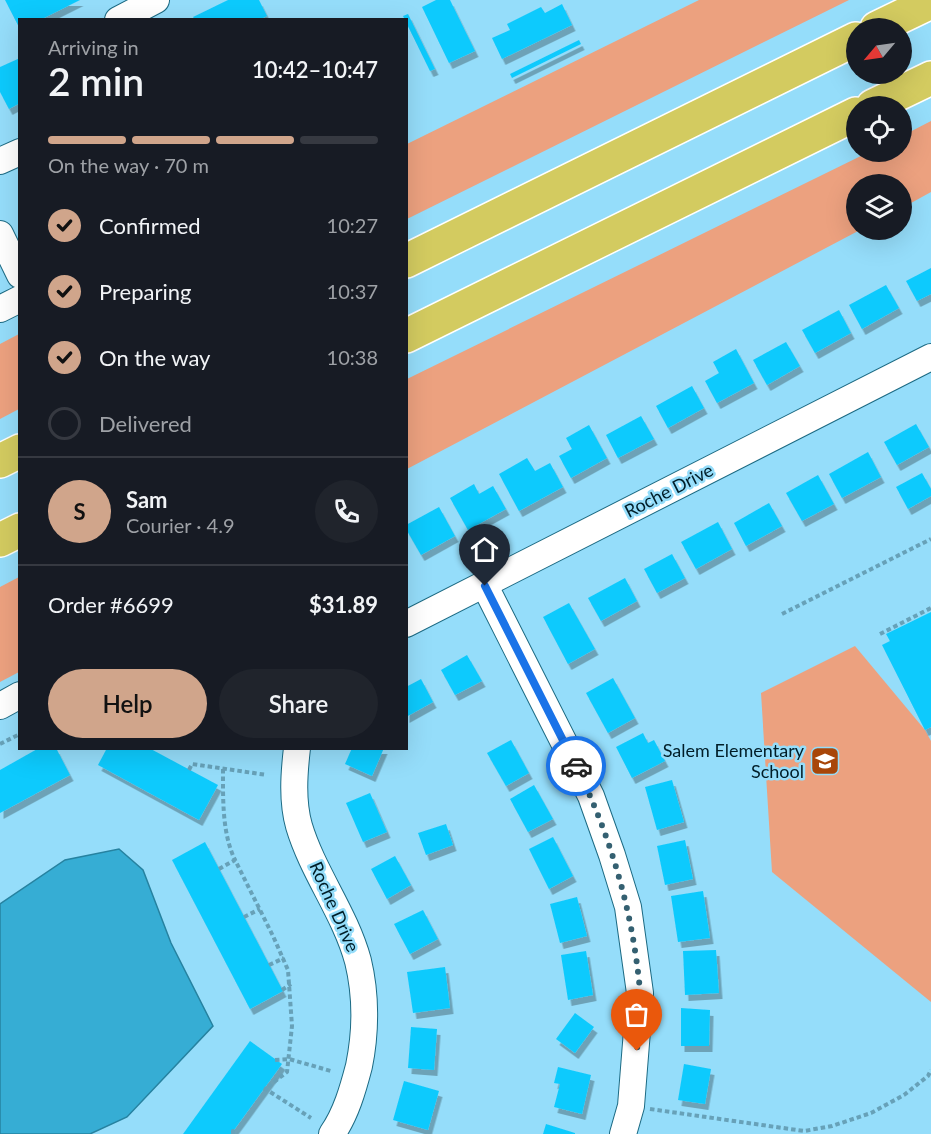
<!DOCTYPE html>
<html lang="en">
<head>
<meta charset="utf-8">
<style>
	:root { --surface:#171b24; --page:#20242c; --text:#f1f3f6; --muted:#9ea1a6; --line:#363941; --accent:#d0a58b }
	body { margin:0; font-family:Lato,sans-serif; background:var(--page); color:var(--text); height:100vh; display:flex; flex-direction:column; font-size:22px; white-space:nowrap }
	* { box-sizing:border-box; margin:0 }
	p { font-size:20px; color:var(--muted) }
	.icon { flex:none; width:33px; height:33px; fill:none; stroke:currentColor; stroke-width:2; stroke-linecap:round; stroke-linejoin:round }
	.map { position:relative; flex:1; overflow:hidden }
	.drawer { position:absolute; left:18px; top:18px; width:390px; height:732px; display:flex; flex-direction:column; background:var(--surface); border-radius:0px; box-shadow:0 6px 24px #0002 }
	.drawer>* { flex:none }
	.needle { width:39px; rotate:241deg }
	.fabs { position:absolute; left:846px; top:18px; display:grid; gap:12px }
	.fabs a { display:grid; place-items:center; width:66px; height:66px; border-radius:50%; background:var(--surface); box-shadow:0 6px 24px #0002; font-size:30px }
	.pin { position:absolute; display:grid; place-items:center; width:51px; height:51px; color:#fff; margin:-62px -26px; border-radius:50% 50% 50% 0; rotate:-45deg; box-shadow:0 0 6px #0007 }
	.pin .icon { rotate:45deg }
	.courier { position:absolute; display:grid; place-items:center; width:60px; height:60px; margin:-30px; border:4px solid #1a73e8; border-radius:50%; background:#fff; color:#222; box-shadow:0 2px 8px #0007 }
	.headline em { font-style:normal; font-weight:600 }
	.headline div { display:flex; flex-direction:column-reverse }
	.headline { display:flex; align-items:center; justify-content:space-between; height:102px; padding:0 30px }
	h1 { font-size:39px; font-weight:600; line-height:45px }
	.bar { display:grid; grid-template-columns:repeat(4,1fr); gap:9px 6px; align-content:center; height:72px; padding:0 30px }
	.bar i { height:8px; border-radius:4px; background:var(--line) }
	.bar .active { background:var(--accent) }
	.bar p { grid-column:span 4 }
	.line { display:flex; align-items:center; gap:15px; padding:0 30px; border-top:2px solid var(--line) }
	.line div { flex:1 }
	.round { display:grid; place-items:center; flex:none; width:63px; height:63px; border-radius:32px; background:var(--page) }
	ol { padding:0 30px; list-style:none }
	li { display:flex; align-items:center; gap:18px; height:66px }
	li p { margin-inline-start:auto }
	li .icon { padding:6px; border-radius:50%; background:var(--accent); color:#111; stroke-width:4 }
	li:last-child { color:var(--muted) }
	li i { width:33px; height:33px; border:3px solid var(--line); border-radius:50% }
	.action { display:flex; gap:12px; margin-top:auto; padding:12px 30px }
	.action a { flex:1; height:69px; border-radius:36px; background:var(--accent); color:#111; font-size:24px; font-weight:600; line-height:69px; text-align:center }
	.action a+a { background:var(--page); color:var(--text) }
	.map>svg:first-child { display:block }
	.green { fill:#eca17f }
	.water { fill:#36add4; stroke:#2682a0; stroke-width:1.5 }
	.building { fill:#10cafd; filter:url(#shadow) }
	.lines { fill:none; stroke-linecap:round; stroke-linejoin:round }
	.minor-casing { stroke:#1c6a83; stroke-width:28 }
	.highway-casing { stroke:#fff; stroke-width:36 }
	.path { stroke:#67a1b8; stroke-width:4; stroke-dasharray:4.5 3; stroke-linecap:butt }
	.minor { stroke:#fff; stroke-width:26 }
	.highway { stroke:#d3cb60; stroke-width:33 }
	.done { stroke:#346071; stroke-width:6; stroke-dasharray:0 10.8 }
	.route { stroke:#1a73e8; stroke-width:8 }
	.labels { text-anchor:middle; stroke-width:5; stroke-linejoin:round; paint-order:stroke }
	.street-label { font-size:18px; fill:#001d27; stroke:#95ddfa }
	.poi-label { font-size:18px; fill:#001d27; stroke:#95ddfa; text-anchor:end }
</style>
</head>
<body>
<div class="map">
<svg width="931" height="1134" viewBox="0 0 931 1134">
	<defs>
		<filter id="shadow"><feDropShadow dx="3.5" dy="6" stdDeviation="0" flood-color="#0004"/></filter>
	</defs>
	<rect width="100%" height="100%" fill="#95ddfa"/>
	<g class="green">
		<path d="M699 0H849L407 219V144Z"/>
		<path d="M931 121V192L902 208V184H856V230H860L407 469V379L869 152H902V136Z"/>
		<path d="M19 334V409L0 419V344Z"/>
		<path d="M19 577V672L0 682V587Z"/>
		<path d="M855 646 925 730 931 741V1002L772 872 761 693Z"/>
	</g>
	<path class="water" d="M119 849 143 870 171 943 213 1026 127 1117 90 1134H0V904L65 860Z"/>
	<g class="building">
		<path d="M5 0H80L40 20H20V29Z"/>
		<path d="M228 0H259L267 16 259 20H195L193 17Z"/>
		<path d="M436 0H450L475 51 449 63 422 7Z"/>
		<path d="M562 4 572 25 502 59 492 38 510 30 507 24 541 7 545 13Z"/>
		<path d="M408 14 435 69 430 71 403 16Z"/>
		<path d="M579 40 581 44 512 78 510 74Z"/>
		<path d="M20 58V103L9 109 0 92V67Z"/>
		<path d="M931 268V294L917 301 906 281Z"/>
		<path d="M886 285 899 308 862 329 849 305Z"/>
		<path d="M839 310 851 333 815 353 802 330Z"/>
		<path d="M786 342 800 366 767 385 753 360Z"/>
		<path d="M736 349 754 383 717 403 705 381 719 373 713 362Z"/>
		<path d="M692 386 704 408 668 428 656 406Z"/>
		<path d="M641 416 654 439 618 458 606 435Z"/>
		<path d="M916 424 929 447 897 465 884 442Z"/>
		<path d="M589 425 607 458 571 478 559 456 572 449 566 438Z"/>
		<path d="M868 452 881 477 842 498 829 474Z"/>
		<path d="M527 458 535 471 550 463 563 487 519 511 499 474Z"/>
		<path d="M922 473 931 489V496L908 509 896 487Z"/>
		<path d="M818 475 834 504 802 521 786 493Z"/>
		<path d="M474 484 479 494 493 486 506 509 468 530 450 498Z"/>
		<path d="M769 503 782 526 746 546 734 523Z"/>
		<path d="M439 507 455 536 421 555 406 529V525Z"/>
		<path d="M718 522 732 549 696 569 681 542Z"/>
		<path d="M672 554 685 578 657 593 644 569Z"/>
		<path d="M625 578 637 601 601 621 588 598Z"/>
		<path d="M569 603 595 649 568 664 543 617Z"/>
		<path d="M931 612V727L925 730 882 645 890 641 886 634Z"/>
		<path d="M467 655 482 681 455 695 441 670Z"/>
		<path d="M613 678 635 718 608 733 586 693Z"/>
		<path d="M421 679 433 702 406 717V687Z"/>
		<path d="M643 733 648 743 654 740 665 761 632 778 616 747Z"/>
		<path d="M511 740 529 773 506 786 487 753Z"/>
		<path d="M39 748H56L70 775 0 813V770Z"/>
		<path d="M107 748H149L218 785 199 820 98 765Z"/>
		<path d="M352 748H384L372 776 345 764Z"/>
		<path d="M672 780 684 822 657 830 645 787Z"/>
		<path d="M534 785 553 819 528 832 510 799Z"/>
		<path d="M370 793 387 832 363 842 346 803Z"/>
		<path d="M446 824 453 845 426 855 418 833Z"/>
		<path d="M553 837 573 876 549 889 529 849Z"/>
		<path d="M685 840 693 879 665 885 657 846Z"/>
		<path d="M205 842 283 991 250 1009 172 860Z"/>
		<path d="M395 856 411 885 387 899 371 869Z"/>
		<path d="M703 891 710 938 678 942 671 896Z"/>
		<path d="M577 897 587 936 560 943 550 904Z"/>
		<path d="M423 910 438 939 410 954 394 924Z"/>
		<path d="M716 950 719 993 685 995 683 951Z"/>
		<path d="M586 951 593 995 568 1000 561 955Z"/>
		<path d="M445 967 450 1008 413 1013 407 972Z"/>
		<path d="M681 1008 710 1010 709 1046H681Z"/>
		<path d="M575 1013 594 1027 575 1053 556 1039Z"/>
		<path d="M411 1027 437 1029 434 1070 408 1068Z"/>
		<path d="M250 1041 282 1064 231 1134H183Z"/>
		<path d="M684 1064 711 1069 705 1104 678 1100Z"/>
		<path d="M558 1067 591 1075 582 1114 554 1107 560 1084 554 1083Z"/>
		<path d="M404 1081 439 1091 428 1130 393 1120Z"/>
		<path d="M546 1124 575 1133V1134H543Z"/>
	</g>
	<g class="lines">
		<g class="minor-casing">
			<g id="minor">
				<path d="M118 20 156 0"/>
				<path d="M0 161 20 152"/>
				<path d="M0 234 20 275"/>
				<path d="M0 309 20 299"/>
				<path d="M485 586 591 796 612 855 628 907 640 993 631 1106 623 1134"/>
				<path d="M406 624 931 357"/>
				<path d="M0 706 20 695"/>
				<path d="M297 748C294 774 292 801 299 826 313 873 345 913 358 961 366 994 366 1032 359 1066 353 1089 346 1114 332 1134"/>
			</g>
		</g>
		<g class="highway-casing">
			<g id="highway">
				<path d="M877 28 931 2"/>
				<path d="M873 106 931 78"/>
				<path d="M406 261 856 39"/>
				<path d="M406 336 856 114"/>
				<path d="M0 461 20 451"/>
				<path d="M0 540 20 530"/>
			</g>
		</g>
		<g class="path">
			<path d="M782 614 931 539"/>
			<path d="M880 634 931 608"/>
			<path d="M0 744 20 734"/>
			<path d="M223 769C223 799 222 833 235 860"/>
			<path d="M189 770 192 764 267 775"/>
			<path d="M219 869 235 860 273 936 288 970 292 1026 287 1072 266 1088"/>
			<path d="M244 917 260 909"/>
			<path d="M269 965 284 958"/>
			<path d="M282 990 291 984"/>
			<path d="M275 1060 289 1059 331 1071"/>
			<path d="M264 1088 311 1118"/>
			<path d="M650 1109 804 1131 832 1126 871 1113 904 1095 928 1076 931 1070"/>
			<path d="M233 1134V1131L237 1134"/>
		</g>
		<use href="#minor" class="minor"/>
		<use href="#highway" class="highway"/>
	</g>
	<g class="lines">
		<path class="done" d="M576 766C611 836 633 913 640 991 642 1010 638 1031 637 1051"/>
		<path class="route" d="M485 586 576 766"/>
	</g>
	<defs>
		<g id="school-square" transform="scale(1.5)"><rect x="-9" y="-9" width="18" height="18" rx="4" fill="#a84609" stroke="#95ddfa"/><path d="M0-5L7-2L0 1L-7-2ZM-4 1L0 2.5L4 1V4Q0 6-4 4Z" fill="#fff"/></g>
	</defs>
	<g fill-rule="evenodd">
		<use href="#school-square" x="825" y="761"/>
	</g>
	<g class="labels">
		<g class="street-label">
			<text transform="translate(669 491) rotate(-27)" y="6">Roche Drive</text>
			<text transform="translate(334 907) rotate(66)" y="6">Roche Drive</text>
		</g>
		<g class="poi-label">
			<text x="804" y="757">Salem Elementary<tspan x="804" dy="21">School</tspan></text>
		</g>
	</g>
</svg>
<div class="fabs">
<a><svg class="needle" viewBox="-14 -14 28 28"><path d="M0-13l5 13h-10z" fill="#e53935"/><path d="M0 13l5-13h-10z" fill="#9ea1a6"/></svg></a>
<a><svg class="icon" aria-label="locate" viewBox="0 0 24 24"><circle cx="12" cy="12" r="6"/><path d="M12 2v4M12 18v4M2 12h4M18 12h4"/></svg></a>
<a><svg class="icon" aria-label="layers" viewBox="0 0 24 24"><path d="M12 4l9 5-9 5-9-5zM3 14l9 5 9-5"/></svg></a>
</div>
<div class="pin" style="left:637px;top:1051px;background:#ea580c"><svg class="icon" aria-label="bag" viewBox="0 0 24 24"><path d="M5 8h14l-1 12H6zM9 8a3 3 0 0 1 6 0"/></svg></div>
<div class="pin" style="left:485px;top:586px;background:#1f2937"><svg class="icon" aria-label="home" viewBox="0 0 24 24"><path d="M3 11l9-7 9 7M6 9v11h12V9"/></svg></div>
<div class="courier" style="left:576px;top:766px"><svg class="icon" aria-label="car" viewBox="0 0 24 24"><path d="M5 17H2v-5l4-1 3-4h7l3 4 3 1v5h-3M9 17h6M6 11h13"/><circle cx="7" cy="17" r="2"/><circle cx="17" cy="17" r="2"/></svg></div>
<section class="drawer">
<div class="headline"><div><h1>2 min</h1><p>Arriving in</p></div><em>10:42–10:47</em></div>
<div class="bar"><i class="active"></i><i class="active"></i><i class="active"></i><i></i><p>On the way · 70 m</p></div>
<ol>
<li><svg class="icon" aria-label="check" viewBox="0 0 24 24"><path d="M5 12l5 5 9-10"/></svg>Confirmed<p>10:27</p></li>
<li><svg class="icon" aria-label="check" viewBox="0 0 24 24"><path d="M5 12l5 5 9-10"/></svg>Preparing<p>10:37</p></li>
<li><svg class="icon" aria-label="check" viewBox="0 0 24 24"><path d="M5 12l5 5 9-10"/></svg>On the way<p>10:38</p></li>
<li><i></i>Delivered</li>
</ol>
<div class="line" style="height:108px"><b class="round" style="background:var(--accent);color:#111">S</b><div><b>Sam</b><p>Courier · 4.9</p></div><a class="round"><svg class="icon" aria-label="phone" viewBox="0 0 24 24"><path d="M5 4h4l2 5-3 2q2 4 5 5l2-3 5 2v4C11 20 4 13 5 4z"/></svg></a></div>
<div class="line" style="height:78px"><div>Order #6699</div><b>$31.89</b></div>
<div class="action"><a>Help</a><a>Share</a></div>
</section>
</div>
</body>
</html>
